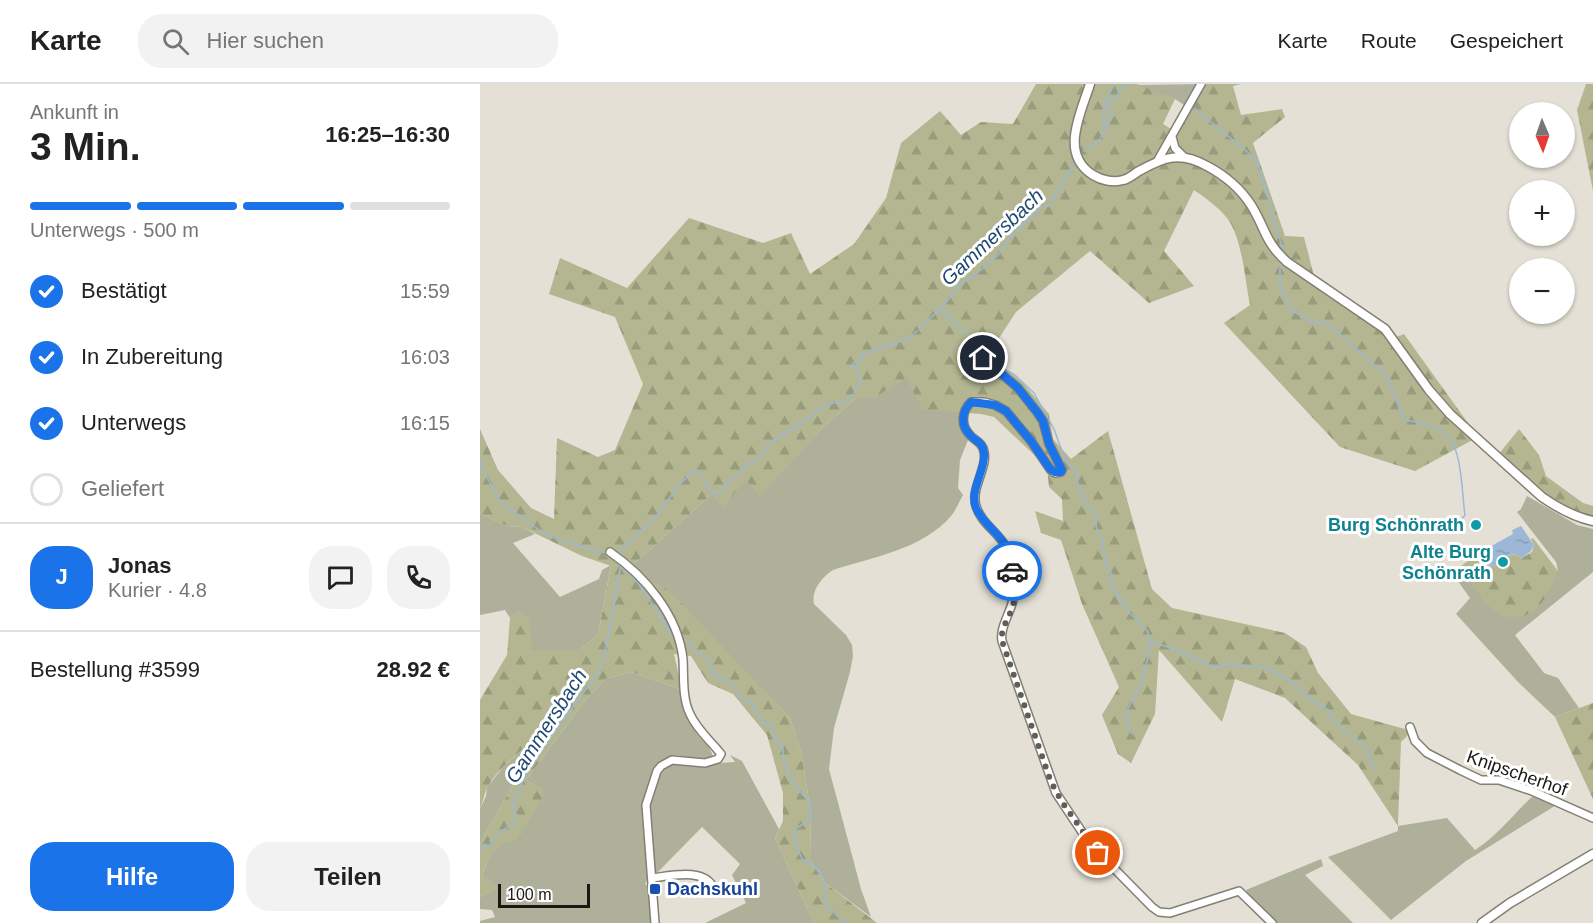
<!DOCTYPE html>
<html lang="de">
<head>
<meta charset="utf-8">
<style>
	:root { --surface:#fff; --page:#f2f2f2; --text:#222; --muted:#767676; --line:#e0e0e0; --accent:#1a73e8 }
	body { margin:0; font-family:Helvetica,sans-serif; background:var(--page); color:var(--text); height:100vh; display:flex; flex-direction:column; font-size:22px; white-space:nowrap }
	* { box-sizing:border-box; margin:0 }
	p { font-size:20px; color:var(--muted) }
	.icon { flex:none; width:33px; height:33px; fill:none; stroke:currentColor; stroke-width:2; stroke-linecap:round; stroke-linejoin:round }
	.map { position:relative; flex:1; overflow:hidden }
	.sheet { display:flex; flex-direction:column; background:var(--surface); width:480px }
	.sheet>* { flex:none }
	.needle { width:39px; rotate:178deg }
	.controls { position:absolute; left:1029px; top:18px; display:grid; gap:12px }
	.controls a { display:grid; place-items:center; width:66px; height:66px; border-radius:50%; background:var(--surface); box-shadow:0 2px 4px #0004; font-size:30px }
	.scale { position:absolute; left:18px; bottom:15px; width:92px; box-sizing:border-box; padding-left:6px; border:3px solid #1a1814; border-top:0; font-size:16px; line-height:21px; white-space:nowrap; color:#1a1814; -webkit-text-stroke:4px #fff; paint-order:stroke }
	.pin { position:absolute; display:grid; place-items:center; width:51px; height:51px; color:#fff; margin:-26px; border:3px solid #fff; border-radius:50%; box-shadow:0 2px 6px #0007 }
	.courier { position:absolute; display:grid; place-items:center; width:60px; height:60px; margin:-30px; border:4px solid #1a73e8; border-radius:50%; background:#fff; color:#222; box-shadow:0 2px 8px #0007 }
	.overview em { font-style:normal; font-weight:700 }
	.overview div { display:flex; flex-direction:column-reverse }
	.overview { display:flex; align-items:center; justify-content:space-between; height:102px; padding:0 30px }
	h1 { font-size:39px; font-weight:700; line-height:45px }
	.bar { display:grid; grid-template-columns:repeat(4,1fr); gap:9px 6px; align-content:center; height:72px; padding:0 30px }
	.bar i { height:8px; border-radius:4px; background:var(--line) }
	.bar .on { background:var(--accent) }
	.bar p { grid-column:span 4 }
	.line { display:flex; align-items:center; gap:15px; padding:0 30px; border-top:2px solid var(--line) }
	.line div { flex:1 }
	.round { display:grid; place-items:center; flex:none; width:63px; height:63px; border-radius:24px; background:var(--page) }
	ol { padding:0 30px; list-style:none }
	li { display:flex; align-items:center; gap:18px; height:66px }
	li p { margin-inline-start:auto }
	li .icon { padding:6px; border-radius:50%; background:var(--accent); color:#fff; stroke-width:4 }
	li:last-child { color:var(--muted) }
	li i { width:33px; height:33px; border:3px solid var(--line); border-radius:50% }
	.primary-button { display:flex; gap:12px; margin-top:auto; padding:12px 30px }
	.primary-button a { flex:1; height:69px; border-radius:24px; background:var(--accent); color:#fff; font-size:24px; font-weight:700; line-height:69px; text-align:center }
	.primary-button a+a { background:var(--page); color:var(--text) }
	header { display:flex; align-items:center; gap:36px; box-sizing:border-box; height:84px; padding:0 30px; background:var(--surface); border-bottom:2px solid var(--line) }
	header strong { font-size:28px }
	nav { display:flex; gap:33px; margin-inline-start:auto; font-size:21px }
	.search { width:420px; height:54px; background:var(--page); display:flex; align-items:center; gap:15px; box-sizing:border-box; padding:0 21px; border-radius:24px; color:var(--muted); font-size:22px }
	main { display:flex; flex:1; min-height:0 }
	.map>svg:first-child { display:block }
	.grass { fill:#aeb099 }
	.forest { fill:url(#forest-firs) }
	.water { fill:url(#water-ripples) }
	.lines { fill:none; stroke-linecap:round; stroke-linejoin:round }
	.stream { stroke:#9cb8d6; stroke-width:1.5 }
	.minor-casing { stroke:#837f75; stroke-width:10 }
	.tertiary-casing { stroke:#837f75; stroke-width:11 }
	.minor { stroke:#fff; stroke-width:7 }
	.tertiary { stroke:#fff; stroke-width:8 }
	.done { stroke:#615e58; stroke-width:6; stroke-dasharray:0 10.8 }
	.route { stroke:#1a73e8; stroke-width:8 }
	.culture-dot { fill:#0f9aa8; stroke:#fff; stroke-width:2 }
	.transit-dot { fill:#1a4fb4; stroke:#fff; stroke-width:2 }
	.labels { text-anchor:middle; stroke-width:6; stroke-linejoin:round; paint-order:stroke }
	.culture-label { font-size:18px; font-weight:bold; fill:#0d838f; stroke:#fff; text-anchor:end }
	.street-label { font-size:18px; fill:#1a1814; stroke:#fff }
	.transit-label { font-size:18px; font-weight:bold; fill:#164399; stroke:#fff; text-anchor:start }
	.water-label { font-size:20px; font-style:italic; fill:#1e4971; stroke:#fff }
</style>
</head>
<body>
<header>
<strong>Karte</strong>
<div class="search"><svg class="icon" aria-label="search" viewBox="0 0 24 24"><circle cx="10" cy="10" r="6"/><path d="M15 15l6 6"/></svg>Hier suchen</div>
<nav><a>Karte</a><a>Route</a><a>Gespeichert</a></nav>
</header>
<main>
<section class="sheet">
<div class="overview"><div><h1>3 Min.</h1><p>Ankunft in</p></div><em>16:25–16:30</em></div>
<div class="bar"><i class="on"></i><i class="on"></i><i class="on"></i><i></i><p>Unterwegs · 500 m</p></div>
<ol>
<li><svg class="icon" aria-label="check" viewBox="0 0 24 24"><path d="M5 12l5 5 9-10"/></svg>Bestätigt<p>15:59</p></li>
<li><svg class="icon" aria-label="check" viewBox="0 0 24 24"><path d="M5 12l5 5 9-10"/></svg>In Zubereitung<p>16:03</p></li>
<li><svg class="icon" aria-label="check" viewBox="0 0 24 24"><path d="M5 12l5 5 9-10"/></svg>Unterwegs<p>16:15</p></li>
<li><i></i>Geliefert</li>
</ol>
<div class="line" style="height:108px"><b class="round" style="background:var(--accent);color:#fff">J</b><div><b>Jonas</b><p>Kurier · 4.8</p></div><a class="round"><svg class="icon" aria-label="chat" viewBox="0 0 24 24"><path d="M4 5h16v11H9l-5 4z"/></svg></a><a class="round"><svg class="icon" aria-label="phone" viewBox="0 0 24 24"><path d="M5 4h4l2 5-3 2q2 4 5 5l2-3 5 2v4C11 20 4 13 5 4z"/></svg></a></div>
<div class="line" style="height:78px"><div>Bestellung #3599</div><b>28.92 €</b></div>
<div class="primary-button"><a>Hilfe</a><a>Teilen</a></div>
</section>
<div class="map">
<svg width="1113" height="839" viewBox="0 0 1113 839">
	<defs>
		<pattern id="forest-firs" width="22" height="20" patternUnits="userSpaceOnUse" patternTransform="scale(1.5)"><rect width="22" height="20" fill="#b3b690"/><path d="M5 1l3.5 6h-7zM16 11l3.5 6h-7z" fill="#999c7b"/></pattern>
		<pattern id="water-ripples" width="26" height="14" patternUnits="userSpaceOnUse" patternTransform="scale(1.5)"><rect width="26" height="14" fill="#9cb8d6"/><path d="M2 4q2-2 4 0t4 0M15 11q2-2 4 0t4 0" fill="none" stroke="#869db7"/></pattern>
	</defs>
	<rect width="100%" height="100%" fill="#e4e0d5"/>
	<g class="grass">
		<path d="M725 0 713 19 704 21 695 15 656 1Z"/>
		<path d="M426 293 484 329 490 351 480 376 478 404 483 411C479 418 476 426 471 432 443 465 393 473 353 486 342 493 331 506 334 520L366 551 372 561 373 572 370 588 354 644 349 685 381 805 391 833 344 798 330 775 331 729 321 667 310 634 257 579 153 481 233 409 243 423 266 394 279 412 340 346 376 314H394Z"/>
		<path d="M1047 412 1097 441 1113 445V488L1035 551 1064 589 1078 594 1099 624 1075 633 1039 599 976 530 990 514 972 489 980 483 1006 519 1078 487 1076 478 1037 428 1041 425Z"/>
		<path d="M0 430 28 442 42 443 55 450 33 459 80 513 119 495 122 486 131 481 118 551 99 566H53L39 527 30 534 25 526 0 531Z"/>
		<path d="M152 588 202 606C204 620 207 634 215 647 221 657 231 662 233 673L225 675 195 671 179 677 163 719 169 792 165 800 169 802 172 839H0V837L15 833 12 826 0 825V813L17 804 2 791 12 767 21 760 65 707 46 696 104 618 125 595Z"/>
		<path d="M42 666 52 668 0 759V725L6 712 7 703 24 682Z"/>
		<path d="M250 671 262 677 299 745 295 754 334 839H225L266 819 252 791 260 780 222 743 175 791 170 720 179 693 184 684 196 679 225 683 240 679 255 678Z"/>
		<path d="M1055 710 1078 720 986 777 911 836 848 773 918 747V742L967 734 995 766C1018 752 1034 729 1055 710Z"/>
		<path d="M841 775 843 782 825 791 873 839H795L772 815 766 806Z"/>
	</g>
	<g class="forest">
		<path d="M556 0H657L695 15 683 40 691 45 698 31H701L704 21 713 19 726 0H761L753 2 761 31 802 25 805 33 773 59 805 152 824 153 836 200 902 247 907 257 924 250 998 353 935 387 860 363 744 239 770 221C765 196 762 153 747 134 738 123 726 114 714 106L684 167 714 202 669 219 610 167 536 228 508 271 542 298 569 330 573 355 591 375 628 347 672 505 692 524 805 549 826 563 838 589 871 630 932 647 921 658 918 742 878 681 805 614 755 595 742 638 679 566 675 630 651 679 638 670 622 631 639 603 602 520 581 456 561 449 555 427 583 437 582 415 569 403 567 383 514 333 501 330 443 326 426 294 394 314H376L340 346 279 413 266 395 243 424 233 409 153 481 158 488 190 507 310 634 321 667 331 729 330 775 344 798 397 839H334L295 754 303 737V709L287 651 253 610 228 599 211 572 194 570 202 606 152 588 125 595 104 618 46 696 66 707 38 756C12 762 12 768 2 791L18 804 0 813V759L52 668 42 666C30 676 16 688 8 702 5 707 3 718 0 725V616L27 571 30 534 39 527 49 533 53 566H99L118 551 131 482 102 472 42 443 28 442 0 430V345L18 386 51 424 74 435 77 354 118 373 135 366 163 300 135 233 69 210 80 174 147 204 209 134 283 159 311 149 330 190 374 160 406 114 421 59 460 27 481 51 501 38 533 40Z"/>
		<path d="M1106 0H1113V107L1097 26Z"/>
		<path d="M1039 345 1059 371 1066 392 1103 419 1113 422V434C1074 425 1047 397 1018 371Z"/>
		<path d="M1053 454 1078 487C1070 508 1058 535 1032 533 1027 533 1023 533 1019 530 1002 519 992 499 980 483L994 472 1004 481 1014 482C1024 475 1031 466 1042 474L1052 468 1054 461 1051 455Z"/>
		<path d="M1113 619V715L1075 633Z"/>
	</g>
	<path class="water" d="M1041 442 1054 461 1051 467 1042 474C1031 465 1024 475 1014 482L1004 481 1000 472 1006 465 1033 450 1032 446Z"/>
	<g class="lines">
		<g class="stream">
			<path d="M706 17 715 0"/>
			<path d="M714 24 777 76 803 166"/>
			<path d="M624 46V21L634 0"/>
			<path d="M604 67 619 57 632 31 628 24 629 18 638 12V7L645 3 647 0"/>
			<path d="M800 181V201L811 226 832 238 847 239 906 291 924 336C939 338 957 341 968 352 982 366 982 411 985 431L980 437"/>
			<path d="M461 226 500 262"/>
			<path d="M440 244 465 220 479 201 495 191 517 172 525 163 530 153 562 123 569 122 595 78"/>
			<path d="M508 270 510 276"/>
			<path d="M518 282 535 291 554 309 574 345 586 378 597 388C596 407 605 418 617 432L616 443 622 454 626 482 632 490 630 500 649 528 668 548 669 557 694 565 735 584 747 580 785 583 812 598 827 613 848 626 857 640 886 664 894 685"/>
			<path d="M0 376 3 386 20 417 36 429 66 451 109 465 127 469"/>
			<path d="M142 475 140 467 177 431 200 400 214 386 224 393 226 402 234 409 244 407 246 400 258 391 265 382 277 376 290 359 333 331C339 323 353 317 363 318L374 310 381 295 375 283 372 282 373 279H380L382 270 428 255 437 247"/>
			<path d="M141 482 158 499 194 553"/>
			<path d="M206 555 213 565 231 578 232 590 252 599 259 612 272 620 283 639 292 642 293 653 303 664C302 684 316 705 330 718L331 735 315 745V758L322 775C345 787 347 797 345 821L366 839"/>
			<path d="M652 650 646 636 647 626 661 601 668 573 669 558"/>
			<path d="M0 766 5 760 8 762 12 760 10 757 21 747 33 741 37 731 32 722 45 692 72 651 118 589 124 574 141 480"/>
		</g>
		<g class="minor-casing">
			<g id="minor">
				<path d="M692 53 695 64 703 72"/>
				<path d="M678 76 721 0"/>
				<path d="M503 274 538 304 557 328 563 337 569 360 582 386 581 388 575 389 570 385 551 357 526 327 515 321 504 318H491C482 327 480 341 490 351 494 356 500 357 503 364 510 382 490 403 496 422 501 439 518 448 526 463 533 473 534 492 534 504 536 523 519 540 522 557L576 709 610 760 672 823 679 828 690 829 759 807 792 839"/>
				<path d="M130 468C165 492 198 531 203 575 204 592 202 614 210 630 217 646 230 656 241 670L238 675 225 679 192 676 181 682 177 687 166 721 175 839"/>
				<path d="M930 643 935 657 947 669 980 686 1001 696H1019L1052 707 1113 734"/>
				<path d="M172 794C190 792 225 783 234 805"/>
			</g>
		</g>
		<g class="tertiary-casing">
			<g id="tertiary">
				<path d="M610 0C601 29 579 70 613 91 621 96 633 99 643 96 649 95 654 90 659 87 684 73 700 67 727 82 744 91 760 104 771 121 786 145 784 157 807 178L905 245 949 306 970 330 1062 413C1078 424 1094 433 1113 437"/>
				<path d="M1002 839 1030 819 1113 770"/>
			</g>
		</g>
		<use href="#minor" class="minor"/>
		<use href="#tertiary" class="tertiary"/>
	</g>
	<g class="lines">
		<path class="done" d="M532 487C534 499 536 509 533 521 530 533 520 544 522 557L571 698 582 718 618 769"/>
		<path class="route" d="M503 274 538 304 557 328 563 337 569 360 582 386 581 388H575L570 385 551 357 526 327 515 321 491 318C482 327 480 341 490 351 496 358 503 358 504 369 506 386 489 406 496 424 503 440 519 449 527 464 531 471 531 480 532 487"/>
	</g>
	<g class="culture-dot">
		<circle cx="996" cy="441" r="6"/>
		<circle cx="1023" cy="478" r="6"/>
	</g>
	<rect class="transit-dot" x="169" y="799" width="12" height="12" rx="3"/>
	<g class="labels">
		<g class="culture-label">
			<text x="984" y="447">Burg Schönrath</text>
			<text x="1011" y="474">Alte Burg<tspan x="1011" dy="21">Schönrath</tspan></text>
		</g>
		<g class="street-label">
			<text transform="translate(1037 689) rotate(19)" y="6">Knipscherhof</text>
		</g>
		<g class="transit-label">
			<text x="187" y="811">Dachskuhl</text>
		</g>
		<g class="water-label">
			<text transform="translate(512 153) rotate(-43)" y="7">Gammersbach</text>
			<text transform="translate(66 642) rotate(-57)" y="7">Gammersbach</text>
		</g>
	</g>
</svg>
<div class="controls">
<a><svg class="needle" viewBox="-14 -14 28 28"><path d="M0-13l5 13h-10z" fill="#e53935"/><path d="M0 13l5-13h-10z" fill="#767676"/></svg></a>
<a>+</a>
<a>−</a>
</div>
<div class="scale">100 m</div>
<div class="pin" style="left:618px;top:769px;background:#ea580c"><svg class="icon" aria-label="bag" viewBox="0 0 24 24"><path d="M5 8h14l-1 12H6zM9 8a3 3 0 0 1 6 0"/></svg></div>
<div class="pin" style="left:503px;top:274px;background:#1f2937"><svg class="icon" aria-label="home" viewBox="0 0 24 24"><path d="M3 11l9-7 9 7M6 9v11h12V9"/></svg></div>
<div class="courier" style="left:532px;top:487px"><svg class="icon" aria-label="car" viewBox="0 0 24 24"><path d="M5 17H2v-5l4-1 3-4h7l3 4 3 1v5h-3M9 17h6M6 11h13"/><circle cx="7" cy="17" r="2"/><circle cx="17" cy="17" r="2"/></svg></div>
</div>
</main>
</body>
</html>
